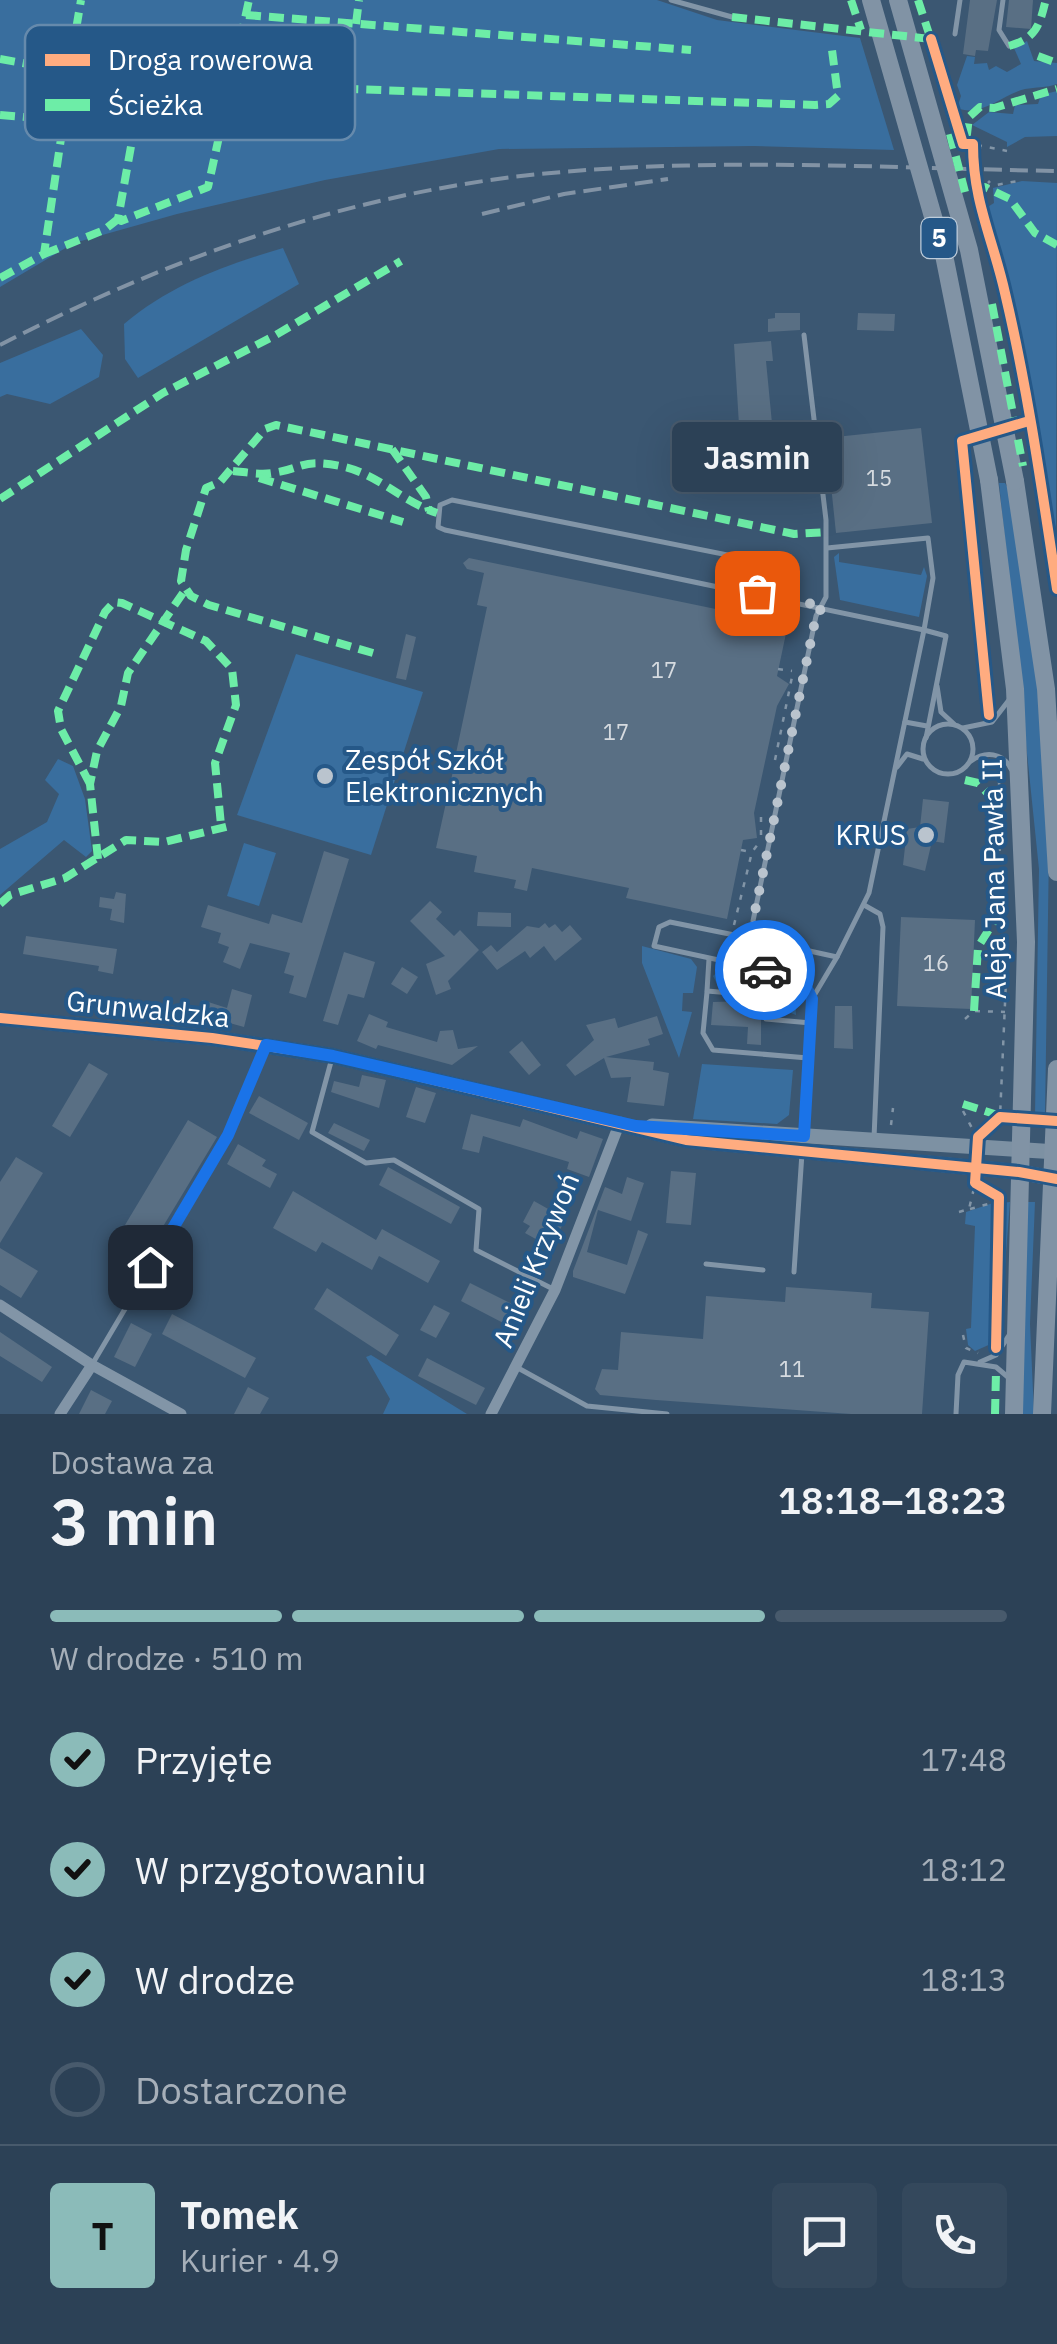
<!DOCTYPE html>
<html lang="pl">
<head>
<meta charset="utf-8">
<style>
	:root { --surface:#2c4156; --page:#34485c; --text:#f1f3f6; --muted:#a6afb9; --line:#485a6c; --accent:#8bbbb9 }
	body { margin:0; font-family:"IBM Plex Sans",sans-serif; background:var(--page); color:var(--text); height:100vh; display:flex; flex-direction:column; font-size:38px; white-space:nowrap }
	* { box-sizing:border-box; margin:0 }
	p { font-size:32px; color:var(--muted) }
	.icon { flex:none; width:55px; height:55px; fill:none; stroke:currentColor; stroke-width:2; stroke-linecap:round; stroke-linejoin:round }
	.map { position:relative; height:1414px; overflow:hidden }
	.drawer { display:flex; flex-direction:column; background:var(--surface); flex:1 }
	.drawer>* { flex:none }
	.pin { position:absolute; display:grid; place-items:center; width:85px; height:85px; color:#fff; margin:-42px; border-radius:20px; box-shadow:0 5px 15px #0006 }
	.courier { position:absolute; display:grid; place-items:center; width:100px; height:100px; margin:-50px; border:8px solid #1a73e8; border-radius:50%; background:#fff; color:#222; box-shadow:0 2px 12px #0007 }
	.bubble { position:absolute; height:70px; border-radius:10px; background:var(--surface); box-shadow:0 10px 40px #0002,0 0 0 2px var(--line); font-size:32px; font-weight:600; line-height:70px; text-align:center }
	.overview em { font-style:normal; font-weight:600 }
	.overview div { display:flex; flex-direction:column-reverse }
	.overview { display:flex; align-items:center; justify-content:space-between; height:170px; padding:0 50px }
	h1 { font-size:65px; font-weight:600; line-height:75px }
	.bar { display:grid; grid-template-columns:repeat(4,1fr); gap:15px 10px; align-content:center; height:120px; padding:0 50px }
	.bar i { height:12px; border-radius:8px; background:var(--line) }
	.bar .active { background:var(--accent) }
	.bar p { grid-column:span 4 }
	.line { display:flex; align-items:center; gap:25px; padding:0 50px; border-top:2px solid var(--line) }
	.line div { flex:1 }
	.round { display:grid; place-items:center; flex:none; width:105px; height:105px; border-radius:10px; background:var(--page) }
	ol { padding:0 50px; list-style:none }
	li { display:flex; align-items:center; gap:30px; height:110px }
	li p { margin-inline-start:auto }
	li .icon { padding:10px; border-radius:50%; background:var(--accent); color:#111; stroke-width:4 }
	li:last-child { color:var(--muted) }
	li i { width:55px; height:55px; border:5px solid var(--line); border-radius:50% }
	.map>svg:first-child { display:block }
	.green { fill:#396e9e }
	.building { fill:#596f84 }
	.lines { fill:none; stroke-linecap:round; stroke-linejoin:round }
	.path { stroke:#8295a7; stroke-width:2.5; stroke-dasharray:5 8; stroke-linecap:butt }
	.lane { stroke:#8295a7; stroke-width:5 }
	.street { stroke:#8295a7; stroke-width:11 }
	.secondary { stroke:#7d91a3; stroke-width:15 }
	.primary { stroke:#8193a5; stroke-width:18 }
	.rail { stroke:#8293a5; stroke-width:4; stroke-dasharray:18 8; stroke-linecap:butt }
	.primary-bridge { stroke:#8193a5; stroke-width:18 }
	.quiet { stroke:#6deda7; stroke-width:8; stroke-dasharray:15 8; stroke-linecap:butt }
	.cycleway-casing { stroke:#255888; stroke-width:16 }
	.cycleway { stroke:#ffac80; stroke-width:10 }
	.done { stroke:#bac4ce; stroke-width:10; stroke-dasharray:0 18 }
	.route { stroke:#1a73e8; stroke-width:12 }
	.poi-dot { fill:#bac4ce; stroke:#255888; stroke-width:4 }
	.labels { text-anchor:middle; stroke-width:8; stroke-linejoin:round; paint-order:stroke }
	.number-label { font-size:22px; fill:#d6dbe0 }
	.shield { fill:#255888; stroke:#becddb; stroke-width:2.5 }
	.shield-label { font-size:25px; font-weight:bold; fill:#fff }
	.poi-label { font-size:28px; fill:#fff; stroke:#255888; text-anchor:start }
	.street-label { font-size:28px; fill:#fff; stroke:#255888 }
	.key { fill:#255888; stroke:#668aac; stroke-width:2.5 }
	.key-label { font-size:28px; fill:#fff }
</style>
</head>
<body>
<div class="map">
<svg width="1057" height="1414" viewBox="0 0 1057 1414">
	<rect width="100%" height="100%" fill="#3b5772"/>
	<g class="green">
		<path d="M0 0H657L717 20 860 38 894 150 753 146 499 149 325 180 177 214 74 243 0 287Z"/>
		<path d="M1027 41 1034 61 1057 63V84C1046 88 1036 87 1025 89 1003 94 981 118 957 108L961 96 957 85 967 56 975 57 974 64 987 63 989 70 996 66 1007 72 1021 64 1014 48Z"/>
		<path d="M1057 91V136L1025 137 1007 147V142L972 125 989 112 1013 114 1015 105 1038 104 1041 95Z"/>
		<path d="M1022 181 1057 183 1056 530 1007 287 983 218 986 208 994 203 993 188Z"/>
		<path d="M283 248 299 284 138 378 125 359 124 324C170 285 225 265 283 248Z"/>
		<path d="M81 329 103 355 99 377 50 404 7 394 0 397V363Z"/>
		<path d="M999 483H1005L1009 490 1034 641 1049 849 1045 1116 1035 1115 1039 869Z"/>
		<path d="M839 553V562L921 575 924 567 927 576 919 617 840 600 834 557Z"/>
		<path d="M296 654 423 692 371 855 237 815Z"/>
		<path d="M58 759 73 766 85 799 92 851 86 857 64 840 0 895V849L47 822 59 794 45 780Z"/>
		<path d="M244 843 276 853 259 906 227 896Z"/>
		<path d="M642 946 691 959 697 967 693 993H683L682 1011 692 1012 679 1058 642 963Z"/>
		<path d="M722 968 773 979 772 984C792 989 796 994 796 1015L791 1013 793 996C777 981 735 990 719 988L713 976Z"/>
		<path d="M702 1064 793 1070 789 1115 777 1124 693 1119Z"/>
		<path d="M996 1202 993 1343 975 1351 968 1345 966 1329 971 1328 975 1226 965 1224 966 1212Z"/>
		<path d="M1010 1202 999 1342 1001 1203Z"/>
		<path d="M1025 1202H1035L1030 1324 1034 1414H1021Z"/>
		<path d="M371 1355 467 1414H383L390 1399 366 1357Z"/>
	</g>
	<g class="building">
		<path d="M970 0H997L988 51 976 50 975 56 963 54Z"/>
		<path d="M1009 0H1033L1031 29 1006 27Z"/>
		<path d="M775 313H800V330L768 332V319L775 318Z"/>
		<path d="M858 313 895 314 894 331 857 330Z"/>
		<path d="M771 341 773 361H766L774 444 785 443 787 474 750 477 745 425H739L734 344Z"/>
		<path d="M921 428 932 523 836 533 826 438Z"/>
		<path d="M469 558 788 624 777 676 789 684 777 706 754 813 757 838 743 840 727 919 626 898 629 888 532 868 527 891 514 888 516 880 474 872 477 856 436 848 453 771 448 764 455 758 487 607 477 605 484 573 467 569 463 563Z"/>
		<path d="M406 634 416 637 406 680 396 678Z"/>
		<path d="M923 799 949 802 944 843 932 841 925 871 903 865 907 829 920 827Z"/>
		<path d="M324 851 349 859 306 998 289 993 294 976 284 973 290 953 250 943 240 969 223 962 229 947 218 943 221 933 201 927 208 905 269 924 272 914 302 923Z"/>
		<path d="M116 892 126 894 124 923 110 920 112 909 99 907 100 897 114 899Z"/>
		<path d="M430 901 442 912 436 919 454 936 460 930 479 950 448 981 451 989 436 995 426 964 445 956 410 921Z"/>
		<path d="M478 912 511 913V927L477 926Z"/>
		<path d="M901 917 975 920 971 1009 897 1006Z"/>
		<path d="M545 923 549 928 555 924 562 932 570 925 582 939 555 961 544 946 530 958 525 951 497 970 482 952 491 945 497 952 527 926 539 928Z"/>
		<path d="M26 936 117 949 113 974 98 971 99 966 23 954Z"/>
		<path d="M344 952 375 962 364 998 348 994 338 1025 323 1021Z"/>
		<path d="M402 967 418 977 407 994 391 984Z"/>
		<path d="M232 989 252 995 244 1027 197 1014 202 1000 227 1008Z"/>
		<path d="M750 1001 761 1002V1045L747 1044 748 1027 711 1025 713 1002Z"/>
		<path d="M835 1006H852L853 1049 834 1048Z"/>
		<path d="M369 1014 388 1022 386 1027 437 1042 440 1031 453 1030 458 1049 478 1046 452 1065 378 1045 376 1049 357 1041Z"/>
		<path d="M657 1016 663 1034 648 1039 650 1045 606 1057 654 1062 653 1070 669 1073 664 1106 627 1102 631 1077 611 1078 604 1058 575 1076 566 1065 594 1040 586 1025 615 1018 618 1028Z"/>
		<path d="M522 1041 541 1065 529 1075 509 1052Z"/>
		<path d="M89 1063 108 1074 70 1137 52 1126Z"/>
		<path d="M362 1075 386 1080 379 1108 331 1092 334 1081 359 1087Z"/>
		<path d="M416 1087 436 1093 425 1123 406 1117Z"/>
		<path d="M259 1096 308 1123 299 1140 249 1113Z"/>
		<path d="M471 1114 520 1127 523 1119 577 1139 580 1131 603 1139 589 1177 567 1169 569 1162 483 1136 479 1153 462 1149Z"/>
		<path d="M188 1120 217 1137 153 1243 125 1225Z"/>
		<path d="M334 1123 370 1140 364 1151 328 1133Z"/>
		<path d="M238 1144 266 1160 262 1166 277 1174 270 1188 227 1164Z"/>
		<path d="M16 1157 43 1173 0 1243V1182Z"/>
		<path d="M388 1167 460 1207 451 1224 379 1185Z"/>
		<path d="M671 1171 696 1173 691 1225 666 1223Z"/>
		<path d="M627 1177 644 1183 631 1221 598 1210 587 1252 627 1265 638 1230 648 1234 625 1294 573 1277V1271L605 1187 622 1194Z"/>
		<path d="M293 1191 376 1240 382 1229 440 1261 428 1283 379 1256 372 1270 322 1242 316 1252 273 1228Z"/>
		<path d="M534 1201 566 1219 550 1247 525 1233 530 1226 523 1222Z"/>
		<path d="M0 1248 38 1271 21 1298 0 1285Z"/>
		<path d="M470 1283 522 1309 513 1328 461 1301Z"/>
		<path d="M786 1287 872 1293 871 1308 929 1312 922 1414H851L656 1400 600 1395 595 1389 602 1369 618 1370 621 1332 703 1339 706 1296 785 1302Z"/>
		<path d="M327 1288 399 1335 386 1356 314 1309Z"/>
		<path d="M434 1305 450 1313 436 1338 420 1330Z"/>
		<path d="M172 1314 256 1358 245 1378 162 1334Z"/>
		<path d="M131 1323 152 1334 135 1367 114 1357Z"/>
		<path d="M0 1332 52 1367 42 1382 0 1356Z"/>
		<path d="M427 1358 485 1388 476 1405 418 1376Z"/>
		<path d="M248 1387 269 1398 260 1414H234Z"/>
		<path d="M91 1390 112 1401 105 1414H79Z"/>
	</g>
	<g class="lines">
		<g class="path">
			<path d="M977 145 1007 151"/>
			<path d="M978 148 981 149"/>
			<path d="M988 183 990 181"/>
			<path d="M985 187 1018 181"/>
			<path d="M980 640 993 639"/>
			<path d="M778 669 792 671"/>
			<path d="M775 760 793 672"/>
			<path d="M999 768 1000 912 1007 958 1000 1117"/>
			<path d="M761 835V816"/>
			<path d="M741 850 750 852"/>
			<path d="M734 925 752 852 759 843"/>
			<path d="M965 1019 974 1011 1005 1012"/>
			<path d="M963 1111 974 1132"/>
			<path d="M891 1125 893 1108"/>
			<path d="M970 1209 999 1201"/>
			<path d="M959 1212 969 1209 975 1184"/>
			<path d="M963 1335 966 1348 978 1353"/>
		</g>
		<g class="lane">
			<path d="M671 0 732 17"/>
			<path d="M1003 0 999 30 1009 46"/>
			<path d="M955 34 960 0"/>
			<path d="M827 548 928 538 933 578 924 630 946 636 926 738"/>
			<path d="M791 600 794 575 788 567 452 500 440 505 438 527 445 530 924 630 869 893 837 957 759 940 753 921 816 616 826 597V520L804 335"/>
			<path d="M937 686 941 712 954 724"/>
			<path d="M905 722 927 726"/>
			<circle cx="948" cy="749" r="25"/>
			<path d="M963 728 992 722 1009 700"/>
			<path d="M971 761C985 751 1003 752 1011 769"/>
			<path d="M897 767 907 754 923 759"/>
			<path d="M864 905 880 914 883 927 874 1138"/>
			<path d="M759 940 670 922 659 927 654 946 793 976 809 987 812 999"/>
			<path d="M709 959 707 991 768 996 766 1019 811 1023"/>
			<path d="M741 964 747 938"/>
			<path d="M707 992 703 1033 713 1050 808 1058"/>
			<path d="M332 1058 312 1132 366 1163 394 1160 479 1209 476 1250 555 1290"/>
			<path d="M804 1132 812 999 837 957"/>
			<path d="M706 1264 763 1270"/>
			<path d="M794 1272 802 1153"/>
			<path d="M980 1362 996 1355 1010 1334"/>
			<path d="M93 1363 228 1135 264 1048"/>
			<path d="M518 1368 587 1406 667 1414"/>
			<path d="M956 1414 958 1375 964 1362 996 1367 1009 1378"/>
		</g>
		<g class="street">
			<path d="M0 1305 92 1365 181 1414"/>
			<path d="M60 1414 92 1365"/>
			<path d="M491 1414 555 1290 620 1122"/>
		</g>
		<g class="secondary">
			<path d="M0 1018 212 1038 333 1056 686 1140 1019 1172 1057 1179"/>
			<path d="M652 1126 1057 1152"/>
		</g>
		<g class="primary">
			<path d="M989 480 1015 689 1026 942 1014 1414"/>
			<path d="M1015 481 1046 689 1057 872"/>
			<path d="M1042 1414 1057 1069"/>
		</g>
		<g class="rail">
			<path d="M482 214 564 194 668 179"/>
			<path d="M0 345C169 258 350 193 540 174 712 157 885 168 1057 171"/>
		</g>
		<g class="primary-bridge">
			<path d="M871 0 944 255 989 480"/>
			<path d="M898 0 969 250 1015 481"/>
		</g>
		<g class="quiet">
			<path d="M851 0 861 30"/>
			<path d="M918 0 933 46"/>
			<path d="M246 15 691 50"/>
			<path d="M732 17 931 39"/>
			<path d="M356 24 359 0"/>
			<path d="M1009 46C1034 39 1039 28 1045 3"/>
			<path d="M1038 56 1057 63"/>
			<path d="M0 59 68 71 232 85 815 105 829 104 838 96 832 50"/>
			<path d="M0 115 221 133"/>
			<path d="M61 118 81 0"/>
			<path d="M135 124 118 219 121 221 208 187 249 0"/>
			<path d="M963 132 967 134 969 117 980 107 994 108 1057 89"/>
			<path d="M950 134 965 192"/>
			<path d="M976 194 985 187 1010 199 1035 233 1057 245"/>
			<path d="M44 254 104 230 118 219"/>
			<path d="M0 278 44 254 64 118"/>
			<path d="M992 304 1023 466"/>
			<path d="M392 449 426 497 429 511"/>
			<path d="M233 471C245 472 260 475 272 473 303 469 301 458 340 466 377 473 401 501 437 513"/>
			<path d="M259 478 403 522"/>
			<path d="M0 499 163 393 274 336 401 261"/>
			<path d="M373 653 209 605 191 596 181 581 186 550 206 488 220 482 265 429 276 425 794 534 827 532"/>
			<path d="M965 780 978 783 1001 808"/>
			<path d="M90 784 61 729 58 711 105 612 114 602 122 603 206 641 232 669 236 705 215 763 221 825"/>
			<path d="M98 859 90 784 97 751 121 706 128 673 185 590"/>
			<path d="M0 904 10 895 65 878 126 840 164 842 230 826"/>
			<path d="M974 1011 978 947 1000 912"/>
			<path d="M963 1104 1007 1118"/>
			<path d="M995 1414 996 1372"/>
		</g>
		<g class="cycleway-casing">
			<g id="cycleway">
				<path d="M931 39 963 144H973C973 202 993 239 1005 293 1028 390 1042 490 1057 589"/>
				<path d="M989 715 962 441 1029 421"/>
				<path d="M0 1018 212 1038 333 1056 686 1140 1019 1172 1057 1179"/>
				<path d="M996 1348 999 1197 975 1183 978 1137 1000 1117 1057 1121"/>
			</g>
		</g>
		<use href="#cycleway" class="cycleway"/>
	</g>
	<g class="lines">
		<path class="done" d="M757 593 823 606 816 616 753 921 759 940 746 938 741 965 765 970"/>
		<path class="route" d="M150 1267 228 1135 266 1045 333 1056 636 1126 804 1136 812 999 803 981 765 970"/>
	</g>
	<g class="poi-dot">
		<circle cx="325" cy="776" r="10"/>
		<circle cx="926" cy="835" r="10"/>
	</g>
	<g class="labels">
		<g class="number-label">
			<text x="879" y="486">15</text>
			<text x="664" y="678">17</text>
			<text x="616" y="740">17</text>
			<text x="936" y="971">16</text>
			<text x="792" y="1377">11</text>
		</g>
		<rect class="shield" x="921.5" y="218" width="35" height="40" rx="8"/>
		<g class="shield-label">
			<text x="939" y="247">5</text>
		</g>
		<g class="poi-label">
			<text x="345" y="770">Zespół Szkół<tspan x="345" dy="32">Elektronicznych</tspan></text>
			<text x="906" y="845" text-anchor="end">KRUS</text>
		</g>
		<g class="street-label">
			<text transform="translate(994 879) rotate(-91)" y="10">Aleja Jana Pawła II</text>
			<text transform="translate(148 1009) rotate(6)" y="10">Grunwaldzka</text>
			<text transform="translate(536 1260) rotate(-68)" y="10">Anieli Krzywoń</text>
		</g>
	</g>
	<rect x="25" y="25" width="330" height="115" rx="15" class="key"/>
	<rect x="45" y="54" width="45" height="12" fill="#ffac80"/>
	<rect x="45" y="99" width="45" height="12" fill="#6deda7"/>
	<g class="key-label">
		<text x="108" y="70">Droga rowerowa</text>
		<text x="108" y="115">Ścieżka</text>
	</g>
</svg>
<div class="pin" style="left:757px;top:593px;background:#ea580c"><svg class="icon" aria-label="bag" viewBox="0 0 24 24"><path d="M5 8h14l-1 12H6zM9 8a3 3 0 0 1 6 0"/></svg></div>
<div class="pin" style="left:150px;top:1267px;background:#1f2937"><svg class="icon" aria-label="home" viewBox="0 0 24 24"><path d="M3 11l9-7 9 7M6 9v11h12V9"/></svg></div>
<div class="courier" style="left:765px;top:970px"><svg class="icon" aria-label="car" viewBox="0 0 24 24"><path d="M5 17H2v-5l4-1 3-4h7l3 4 3 1v5h-3M9 17h6M6 11h13"/><circle cx="7" cy="17" r="2"/><circle cx="17" cy="17" r="2"/></svg></div>
<div class="bubble" style="left:672px;top:422px;width:170px">Jasmin</div>
</div>
<section class="drawer">
<div class="overview"><div><h1>3 min</h1><p>Dostawa za</p></div><em>18:18–18:23</em></div>
<div class="bar"><i class="active"></i><i class="active"></i><i class="active"></i><i></i><p>W drodze · 510 m</p></div>
<ol>
<li><svg class="icon" aria-label="check" viewBox="0 0 24 24"><path d="M5 12l5 5 9-10"/></svg>Przyjęte<p>17:48</p></li>
<li><svg class="icon" aria-label="check" viewBox="0 0 24 24"><path d="M5 12l5 5 9-10"/></svg>W przygotowaniu<p>18:12</p></li>
<li><svg class="icon" aria-label="check" viewBox="0 0 24 24"><path d="M5 12l5 5 9-10"/></svg>W drodze<p>18:13</p></li>
<li><i></i>Dostarczone</li>
</ol>
<div class="line" style="height:180px"><b class="round" style="background:var(--accent);color:#111">T</b><div><b>Tomek</b><p>Kurier · 4.9</p></div><a class="round"><svg class="icon" aria-label="chat" viewBox="0 0 24 24"><path d="M4 5h16v11H9l-5 4z"/></svg></a><a class="round"><svg class="icon" aria-label="phone" viewBox="0 0 24 24"><path d="M5 4h4l2 5-3 2q2 4 5 5l2-3 5 2v4C11 20 4 13 5 4z"/></svg></a></div>
</section>
</body>
</html>
